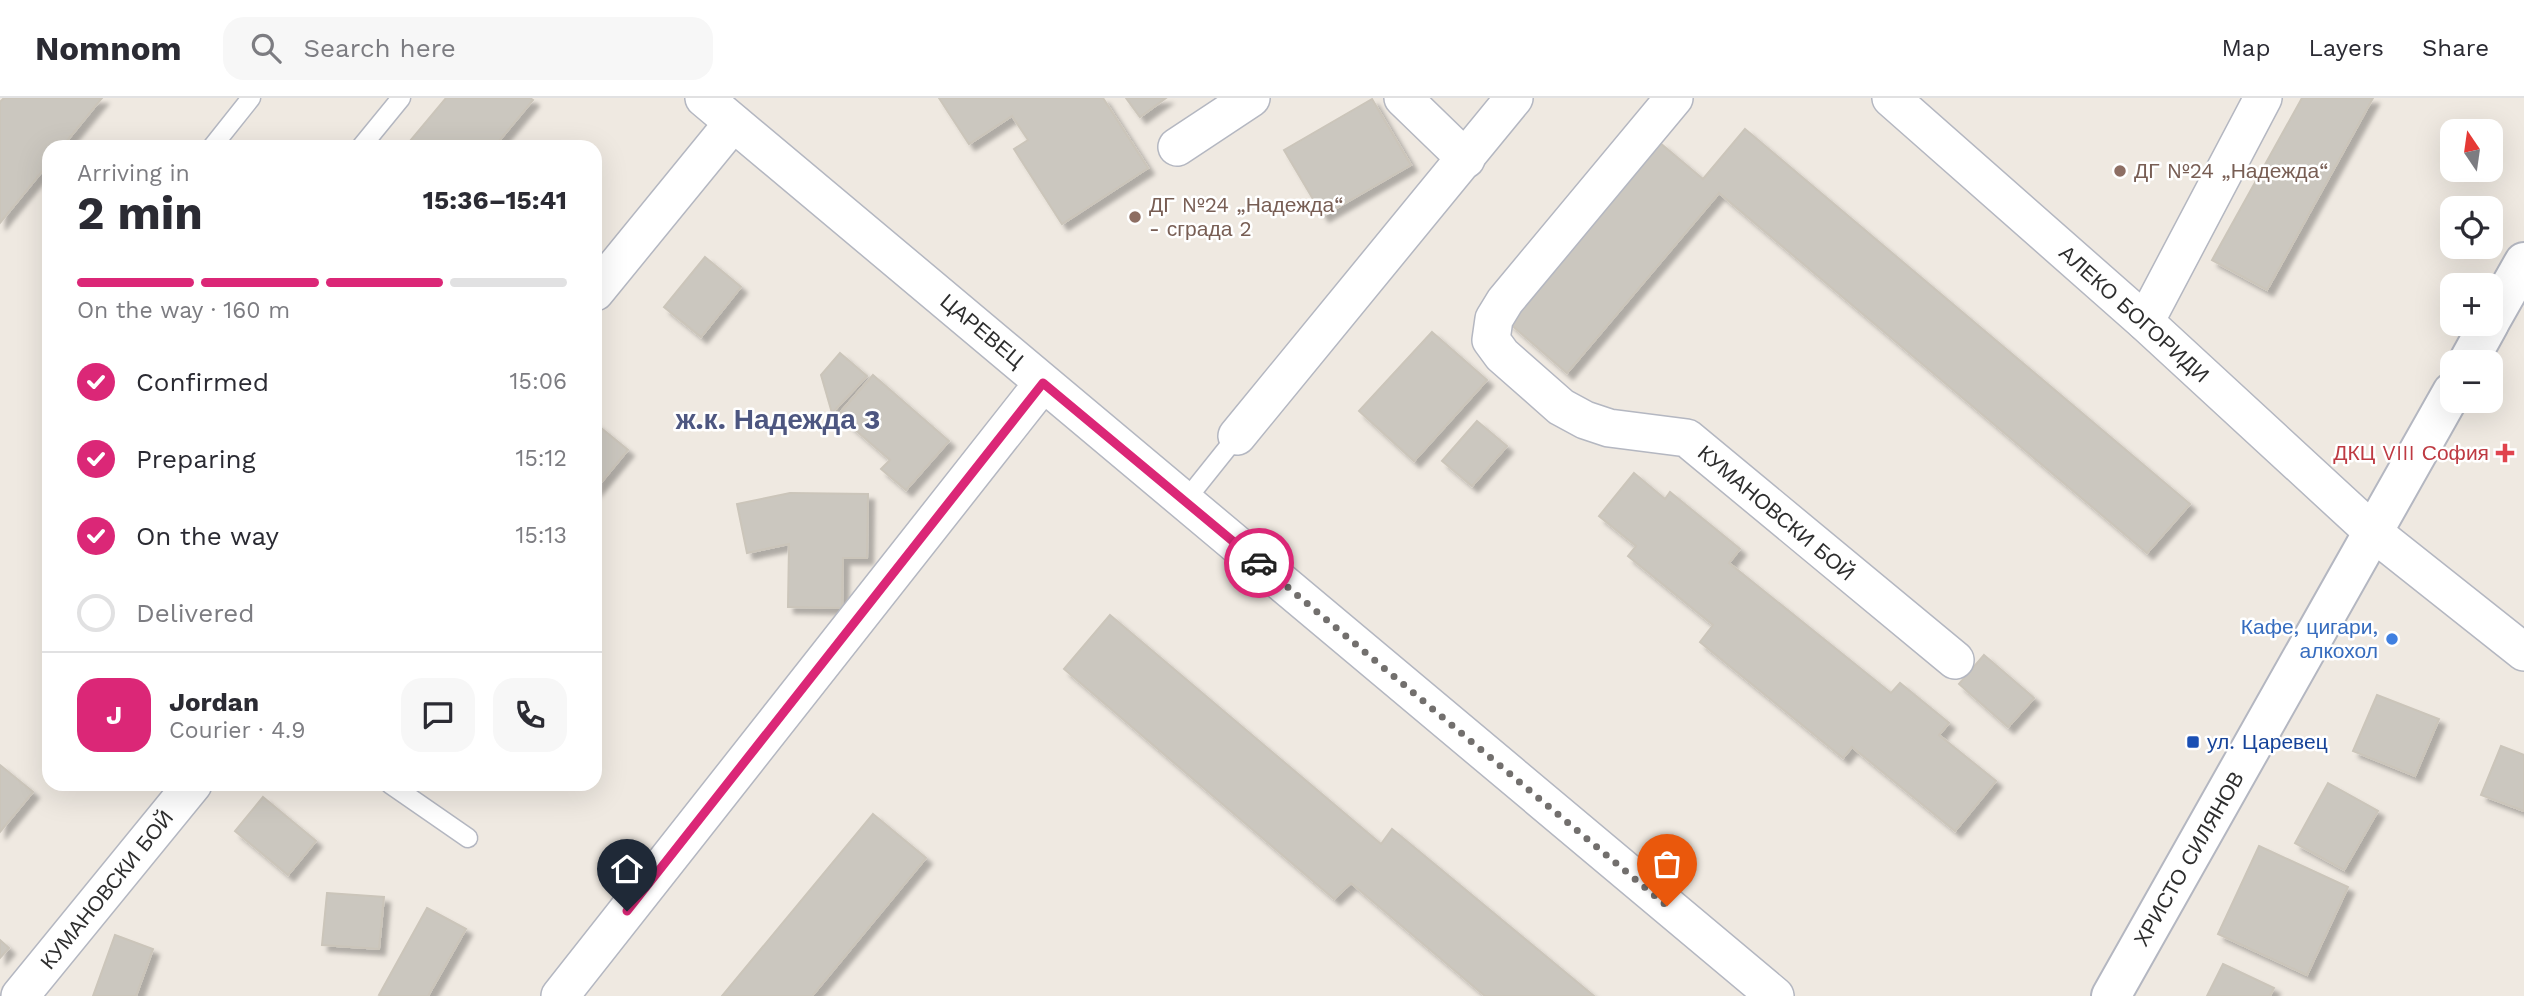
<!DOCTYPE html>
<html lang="en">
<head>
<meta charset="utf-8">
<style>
	:root { --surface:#fff; --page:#f7f7f7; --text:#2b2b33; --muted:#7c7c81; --line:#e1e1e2; --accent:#db2777 }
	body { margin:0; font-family:"Work Sans",sans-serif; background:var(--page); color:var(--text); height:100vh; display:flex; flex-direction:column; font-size:26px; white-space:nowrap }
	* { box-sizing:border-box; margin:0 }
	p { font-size:23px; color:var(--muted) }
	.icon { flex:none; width:38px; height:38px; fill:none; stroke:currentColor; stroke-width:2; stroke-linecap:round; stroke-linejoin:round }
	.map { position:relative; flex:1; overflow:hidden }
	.side { position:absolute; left:42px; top:42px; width:560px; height:651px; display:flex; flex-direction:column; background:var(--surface); border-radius:21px; box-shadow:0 7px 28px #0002 }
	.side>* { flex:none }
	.needle { width:46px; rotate:347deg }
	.fabs { position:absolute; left:2440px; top:21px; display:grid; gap:14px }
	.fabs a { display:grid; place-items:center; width:63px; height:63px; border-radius:14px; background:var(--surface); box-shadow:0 7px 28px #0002; font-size:35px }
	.pin { position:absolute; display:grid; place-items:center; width:60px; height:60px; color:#fff; margin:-72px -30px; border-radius:50% 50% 50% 0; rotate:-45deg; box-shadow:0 0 7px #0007 }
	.pin .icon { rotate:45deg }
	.courier { position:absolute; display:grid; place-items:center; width:70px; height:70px; margin:-35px; border:5px solid #db2777; border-radius:50%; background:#fff; color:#222; box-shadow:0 2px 9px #0007 }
	.headline em { font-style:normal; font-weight:700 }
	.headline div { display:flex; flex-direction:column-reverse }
	.headline { display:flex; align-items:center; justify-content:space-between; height:119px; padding:0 35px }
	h1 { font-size:46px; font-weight:700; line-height:52px }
	.bar { display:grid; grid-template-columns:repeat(4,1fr); gap:10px 7px; align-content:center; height:84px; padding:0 35px }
	.bar i { height:9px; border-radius:5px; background:var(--line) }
	.bar .active { background:var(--accent) }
	.bar p { grid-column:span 4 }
	.line { display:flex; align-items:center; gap:18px; padding:0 35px; border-top:2px solid var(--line) }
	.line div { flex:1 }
	.round { display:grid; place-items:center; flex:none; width:74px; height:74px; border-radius:21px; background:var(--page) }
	ol { padding:0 35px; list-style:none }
	li { display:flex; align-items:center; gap:21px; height:77px }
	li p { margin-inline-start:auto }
	li .icon { padding:7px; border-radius:50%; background:var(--accent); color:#fff; stroke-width:4 }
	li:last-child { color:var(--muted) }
	li i { width:38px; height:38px; border:4px solid var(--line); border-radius:50% }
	header { display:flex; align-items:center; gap:42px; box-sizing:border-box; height:98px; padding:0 35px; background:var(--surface); border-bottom:2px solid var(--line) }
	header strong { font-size:33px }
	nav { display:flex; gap:38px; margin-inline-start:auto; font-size:24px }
	.search { width:490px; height:63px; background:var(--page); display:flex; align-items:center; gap:18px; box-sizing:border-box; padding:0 24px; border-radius:21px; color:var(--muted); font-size:26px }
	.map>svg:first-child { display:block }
	.building { fill:#cbc7bf; stroke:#cbc5ba; stroke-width:2; filter:url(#shadow) }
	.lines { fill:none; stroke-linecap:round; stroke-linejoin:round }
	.service-casing { stroke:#b4b7c1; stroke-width:21 }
	.minor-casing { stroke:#b4b7c1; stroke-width:40 }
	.tertiary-casing { stroke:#b4b7c1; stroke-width:42 }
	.service { stroke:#fff; stroke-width:18 }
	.minor { stroke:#fff; stroke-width:37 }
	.tertiary { stroke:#fff; stroke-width:38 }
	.done { stroke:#726f6d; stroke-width:7; stroke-dasharray:0 12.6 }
	.route { stroke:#db2777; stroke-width:9 }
	.education-dot { fill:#8d6e63; stroke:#fff; stroke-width:2.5 }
	.health-dot { fill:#e0444e; stroke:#fff; stroke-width:2.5 }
	.shop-dot { fill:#3f7fe0; stroke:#fff; stroke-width:2.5 }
	.transit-dot { fill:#1a4fb4; stroke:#fff; stroke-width:2.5 }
	.labels { text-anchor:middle; stroke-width:5; stroke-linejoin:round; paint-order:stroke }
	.education-label { font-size:21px; fill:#785e54; stroke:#fff; text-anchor:start }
	.street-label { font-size:21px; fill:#2e2e2e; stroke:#fff }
	.health-label { font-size:21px; fill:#be3a42; stroke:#fff; text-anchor:end }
	.shop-label { font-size:21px; fill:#366cbe; stroke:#fff; text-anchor:end }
	.transit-label { font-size:21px; fill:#164399; stroke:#fff; text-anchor:start }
	.district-label { font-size:28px; font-weight:bold; fill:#4d5680; stroke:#fff }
</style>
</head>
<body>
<header>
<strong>Nomnom</strong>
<div class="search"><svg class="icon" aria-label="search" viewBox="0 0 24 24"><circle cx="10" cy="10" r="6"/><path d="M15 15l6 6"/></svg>Search here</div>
<nav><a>Map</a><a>Layers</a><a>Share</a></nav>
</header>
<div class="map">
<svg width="2524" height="898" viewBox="0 0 2524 898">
	<defs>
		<filter id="shadow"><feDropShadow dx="6" dy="6" stdDeviation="2" flood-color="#0004"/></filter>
	</defs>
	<rect width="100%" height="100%" fill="#efe9e1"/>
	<g class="building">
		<path d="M4 0H102L62 49H49V65L0 125V4Z"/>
		<path d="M446 0H530L533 2 494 49H405Z"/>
		<path d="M939 0H1103L1148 70 1062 126 1014 51 1028 42 1012 18 969 46Z"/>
		<path d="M1126 0H1166L1140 19Z"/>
		<path d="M2302 0H2373L2267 192 2212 162Z"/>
		<path d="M1372 1 1411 67 1323 118 1284 52Z"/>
		<path d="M1745 31 2190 406 2147 455 1719 95 1567 275 1508 224 1660 45 1703 81Z"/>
		<path d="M705 159 741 189 701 239 664 209Z"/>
		<path d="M1432 234 1487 282 1414 363 1359 313Z"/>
		<path d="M840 255 867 278 832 315 821 277Z"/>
		<path d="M873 277 949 343 906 392 881 371 890 362 838 317Z"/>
		<path d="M1477 323 1507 348 1472 388 1442 363Z"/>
		<path d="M595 325 628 352 595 392Z"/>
		<path d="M1634 375 1665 401 1670 394 1740 451 1729 465 1891 595 1900 585 1949 625 1939 637 1996 683 1955 733 1852 649 1843 660 1700 544 1713 527 1628 458 1636 448 1599 418Z"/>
		<path d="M790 395 868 396 867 460H843L842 510 788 509 789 446 747 455 737 406Z"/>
		<path d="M1110 517 1381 746 1392 731 1594 898H1485L1351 785 1334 801 1064 571Z"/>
		<path d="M1984 557 2034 600 2008 629 1959 586Z"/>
		<path d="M2377 597 2439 621 2415 678 2353 653Z"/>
		<path d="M2501 648 2524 657V713L2481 697Z"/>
		<path d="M0 667 33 694 0 734Z"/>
		<path d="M2328 685 2378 713 2344 772 2295 745Z"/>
		<path d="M263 699 316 743 288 777 235 733Z"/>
		<path d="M873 716 926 760 812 898H722Z"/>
		<path d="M2259 748 2348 789 2307 877 2218 836Z"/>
		<path d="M327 795 384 799 379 851 322 847Z"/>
		<path d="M427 810 466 831 428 898H382L379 897Z"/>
		<path d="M115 837 153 851 136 898H93Z"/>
		<path d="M0 842 9 850 0 860Z"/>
		<path d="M2223 866 2274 890 2270 898H2207Z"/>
	</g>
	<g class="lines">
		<g class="service-casing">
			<g id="service">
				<path d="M212 49 251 0"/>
				<path d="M361 49 401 0"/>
				<path d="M1185 403 1237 338"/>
				<path d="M390 686 468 740"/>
			</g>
		</g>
		<g class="minor-casing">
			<g id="minor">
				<path d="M704 0 1775 898"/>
				<path d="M1403 0 1466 61"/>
				<path d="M1674 0 1505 203 1494 221 1491 242 1502 257 1561 309 1585 322 1609 330 1687 340 1955 562"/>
				<path d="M1891 0 2145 224 2374 435 2524 554"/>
				<path d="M1177 49 1251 0"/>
				<path d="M595 194 733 25"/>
				<path d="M2145 224 2263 0"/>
				<path d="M1237 338 1514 0"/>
				<path d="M20 898 193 686"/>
				<path d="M560 898 1043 285"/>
			</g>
		</g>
		<g class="tertiary-casing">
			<g id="tertiary">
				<path d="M2490 224 2524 164"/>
				<path d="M2468 264 2489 226"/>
				<path d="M2111 898 2452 294"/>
			</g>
		</g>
		<use href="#service" class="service"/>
		<use href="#minor" class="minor"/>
		<use href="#tertiary" class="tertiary"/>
	</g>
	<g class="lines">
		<path class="done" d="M1259 465 1667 808"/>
		<path class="route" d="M627 813 1043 285 1259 465"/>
	</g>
	<g class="education-dot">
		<circle cx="2120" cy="73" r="7"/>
		<circle cx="1135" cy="119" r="7"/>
	</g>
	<path class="health-dot" d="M2501.5 344.5h7v7h7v7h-7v7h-7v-7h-7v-7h7z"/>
	<circle class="shop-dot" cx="2392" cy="541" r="7"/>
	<rect class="transit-dot" x="2186" y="637" width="14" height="14" rx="3.5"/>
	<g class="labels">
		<g class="education-label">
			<text x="2134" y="80">ДГ №24 „Надежда“</text>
			<text x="1149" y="114">ДГ №24 „Надежда“<tspan x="1149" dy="24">- сграда 2</tspan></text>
		</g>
		<g class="street-label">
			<text transform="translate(2134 216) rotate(42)" y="7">АЛЕКО БОГОРИДИ</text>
			<text transform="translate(982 233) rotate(40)" y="7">ЦАРЕВЕЦ</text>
			<text transform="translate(1776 415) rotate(40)" y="7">КУМАНОВСКИ БОЙ</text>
			<text transform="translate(2189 761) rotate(-60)" y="7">ХРИСТО СИЛЯНОВ</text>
			<text transform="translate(107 792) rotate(-51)" y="7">КУМАНОВСКИ БОЙ</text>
		</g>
		<g class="health-label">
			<text x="2489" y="362">ДКЦ VIII София</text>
		</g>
		<g class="shop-label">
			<text x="2378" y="536">Кафе, цигари,<tspan x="2378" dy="24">алкохол</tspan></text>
		</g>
		<g class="transit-label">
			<text x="2207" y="651">ул. Царевец</text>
		</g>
		<g class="district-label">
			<text x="778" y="331">ж.к. Надежда 3</text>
		</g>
	</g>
</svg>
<div class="fabs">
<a><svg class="needle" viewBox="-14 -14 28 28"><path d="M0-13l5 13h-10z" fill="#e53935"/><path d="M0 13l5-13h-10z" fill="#7c7c81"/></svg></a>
<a><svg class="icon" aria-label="locate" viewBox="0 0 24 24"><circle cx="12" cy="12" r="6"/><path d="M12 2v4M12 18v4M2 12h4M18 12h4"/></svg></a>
<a>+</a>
<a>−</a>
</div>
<div class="pin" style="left:1667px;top:808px;background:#ea580c"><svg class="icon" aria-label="bag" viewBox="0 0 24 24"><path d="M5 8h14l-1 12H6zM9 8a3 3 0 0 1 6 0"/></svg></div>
<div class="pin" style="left:627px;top:813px;background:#1f2937"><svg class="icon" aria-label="home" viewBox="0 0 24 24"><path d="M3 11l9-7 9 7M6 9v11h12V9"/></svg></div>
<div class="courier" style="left:1259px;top:465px"><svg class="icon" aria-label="car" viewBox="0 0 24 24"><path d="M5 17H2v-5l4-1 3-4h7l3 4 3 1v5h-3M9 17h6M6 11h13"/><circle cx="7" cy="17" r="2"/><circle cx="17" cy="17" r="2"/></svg></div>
<section class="side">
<div class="headline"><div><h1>2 min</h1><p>Arriving in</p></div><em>15:36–15:41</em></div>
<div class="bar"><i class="active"></i><i class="active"></i><i class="active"></i><i></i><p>On the way · 160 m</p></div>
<ol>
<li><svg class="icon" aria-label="check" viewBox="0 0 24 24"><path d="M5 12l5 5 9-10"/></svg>Confirmed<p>15:06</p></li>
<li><svg class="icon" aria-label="check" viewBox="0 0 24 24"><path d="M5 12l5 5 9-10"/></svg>Preparing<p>15:12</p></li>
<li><svg class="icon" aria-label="check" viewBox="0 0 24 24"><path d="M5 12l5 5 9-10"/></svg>On the way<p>15:13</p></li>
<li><i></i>Delivered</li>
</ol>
<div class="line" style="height:126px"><b class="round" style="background:var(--accent);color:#fff">J</b><div><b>Jordan</b><p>Courier · 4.9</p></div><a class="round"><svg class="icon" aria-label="chat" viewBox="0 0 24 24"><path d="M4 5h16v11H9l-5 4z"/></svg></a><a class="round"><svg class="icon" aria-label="phone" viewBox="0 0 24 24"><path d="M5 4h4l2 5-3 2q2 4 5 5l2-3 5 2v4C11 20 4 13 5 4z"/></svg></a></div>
</section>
</div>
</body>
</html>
